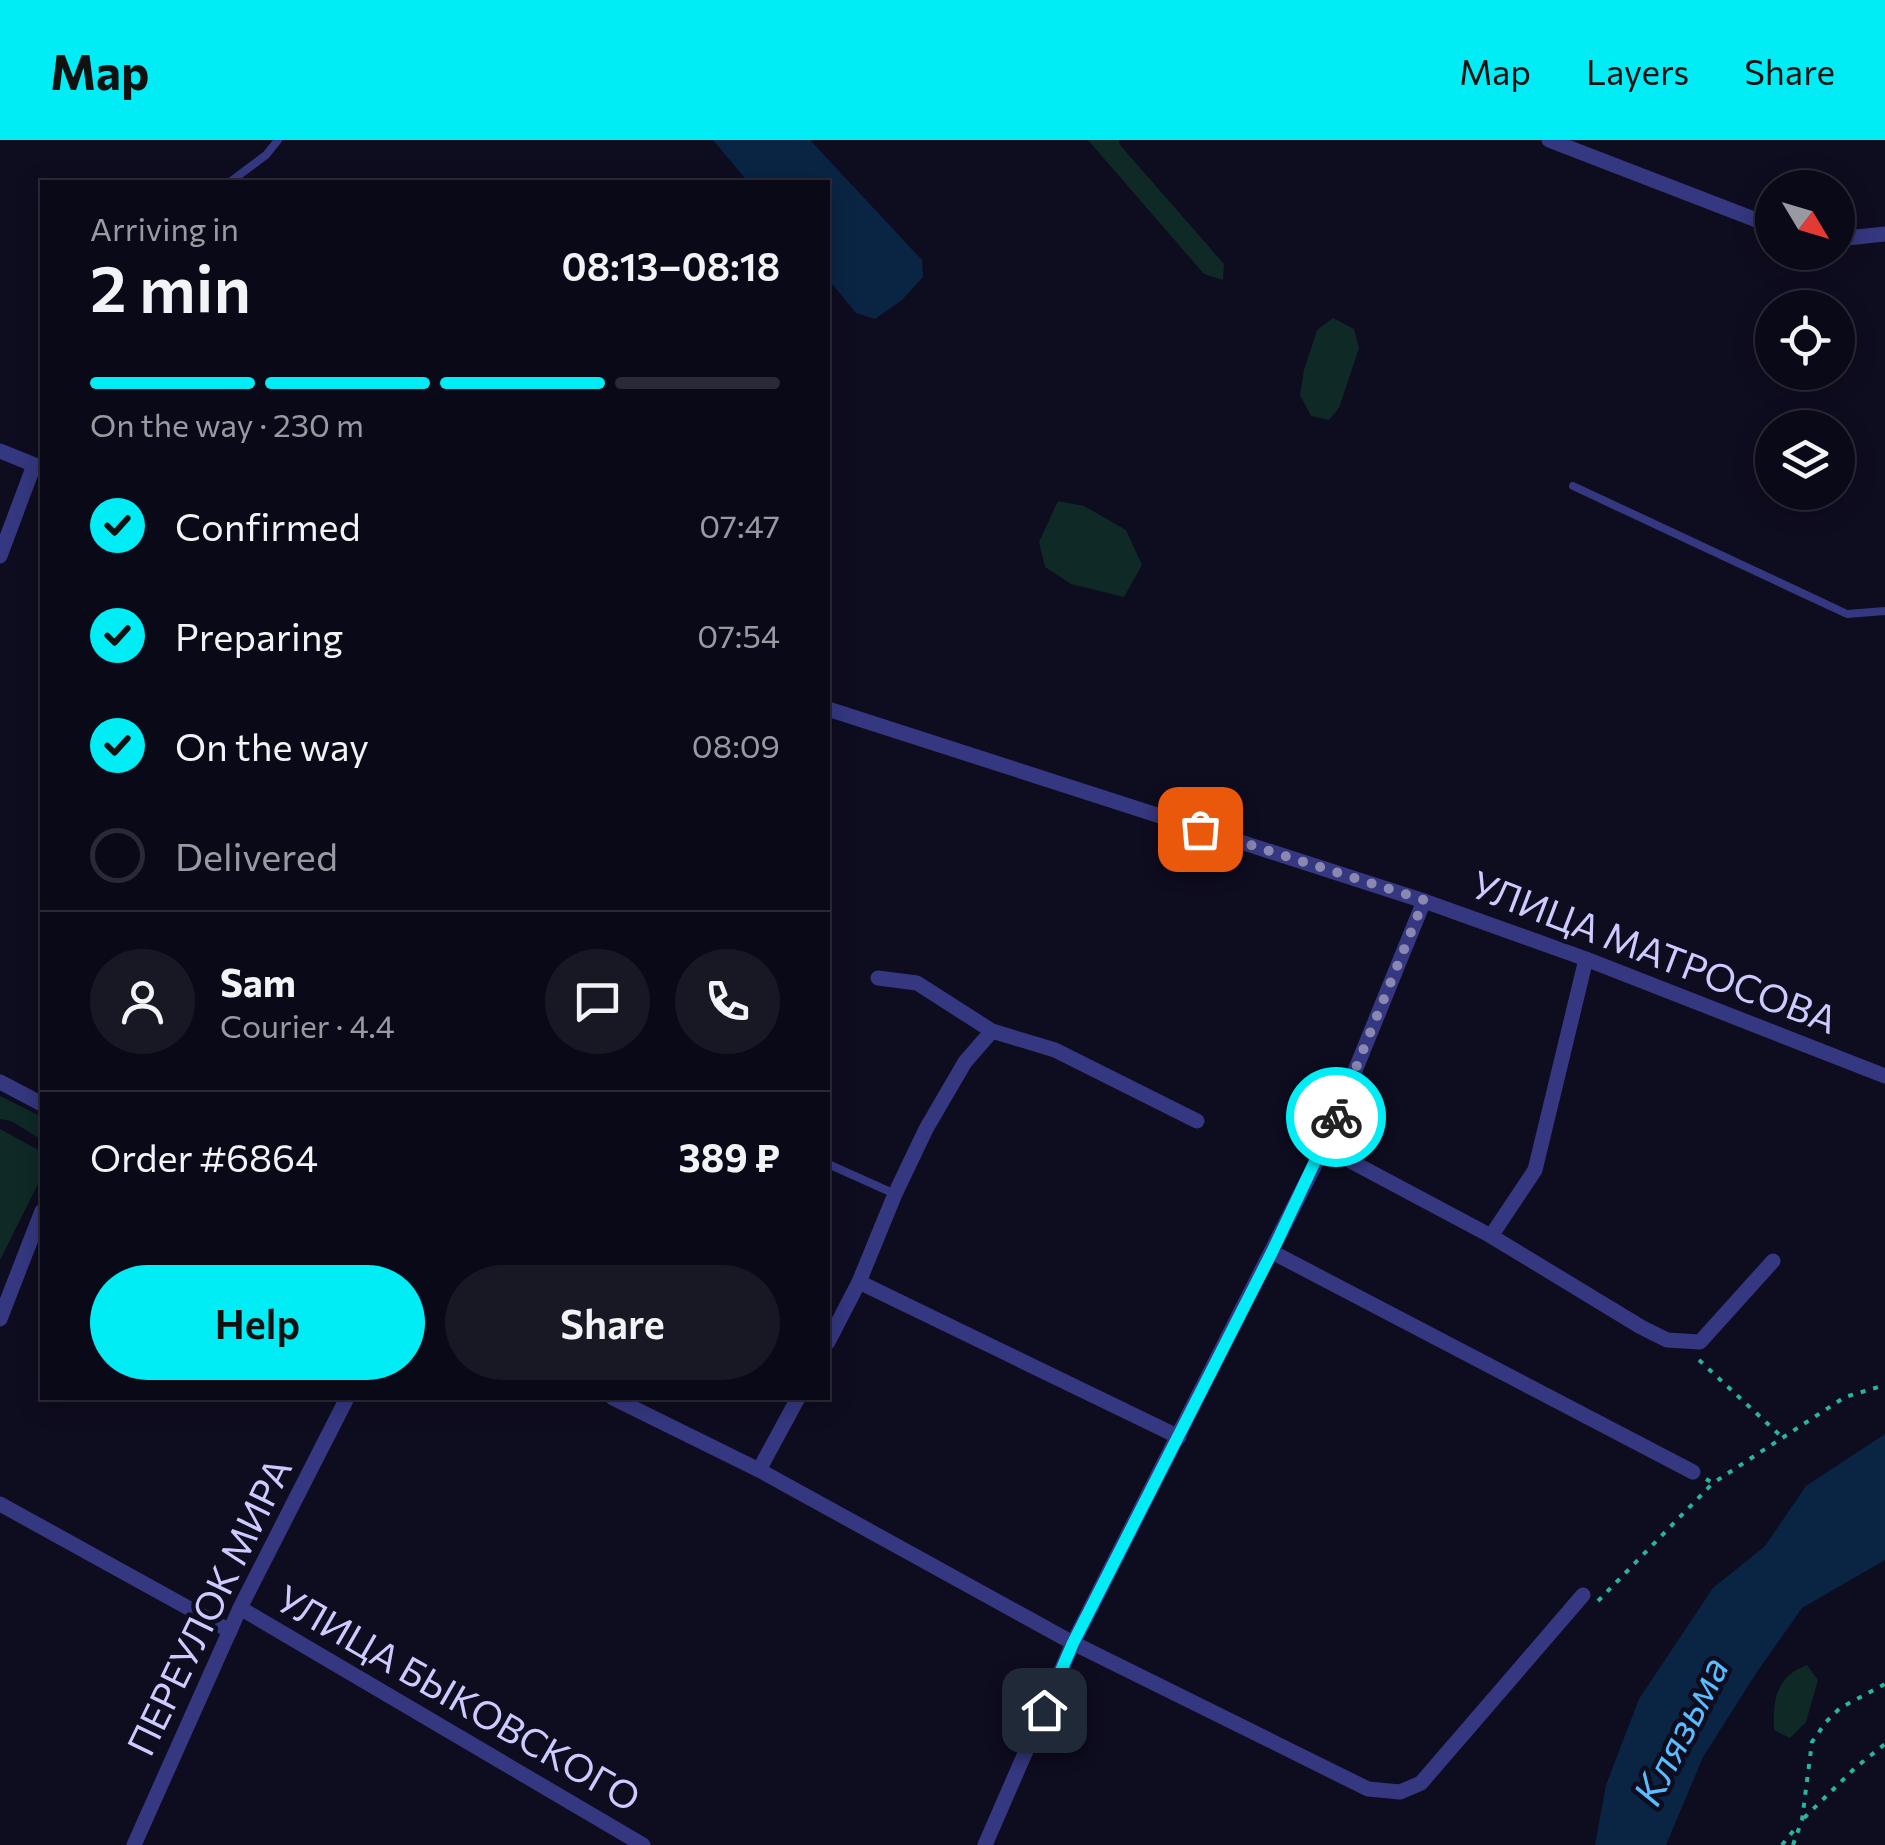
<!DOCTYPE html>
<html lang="en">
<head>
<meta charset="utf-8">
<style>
	:root { --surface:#0a0917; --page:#181724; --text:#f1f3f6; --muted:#999aa1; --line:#2a2a36; --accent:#00edf5 }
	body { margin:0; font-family:Commissioner,sans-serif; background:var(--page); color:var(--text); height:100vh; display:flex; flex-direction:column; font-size:38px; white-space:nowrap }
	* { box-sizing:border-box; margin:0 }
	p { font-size:32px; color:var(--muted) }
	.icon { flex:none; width:55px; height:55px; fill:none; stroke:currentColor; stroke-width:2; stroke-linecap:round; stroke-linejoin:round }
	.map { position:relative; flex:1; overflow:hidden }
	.details { position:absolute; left:40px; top:40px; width:790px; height:1220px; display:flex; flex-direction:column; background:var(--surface); border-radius:0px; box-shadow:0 5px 25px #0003,0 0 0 2px var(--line) }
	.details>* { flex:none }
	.needle { width:65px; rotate:128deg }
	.buttons { position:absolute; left:1755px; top:30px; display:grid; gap:20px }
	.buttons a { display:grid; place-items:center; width:100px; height:100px; border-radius:50%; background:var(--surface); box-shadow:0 5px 25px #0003,0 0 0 2px var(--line); font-size:50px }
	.pin { position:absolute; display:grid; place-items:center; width:85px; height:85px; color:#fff; margin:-42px; border-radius:20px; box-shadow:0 5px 15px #0006 }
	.courier { position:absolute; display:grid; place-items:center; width:100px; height:100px; margin:-50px; border:8px solid #00edf5; border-radius:50%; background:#fff; color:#222; box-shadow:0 2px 12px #0007 }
	.head em { font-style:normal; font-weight:600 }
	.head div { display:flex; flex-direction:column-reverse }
	.head { display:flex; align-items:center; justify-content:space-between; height:170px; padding:0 50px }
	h1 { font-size:65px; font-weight:600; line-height:75px }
	.bar { display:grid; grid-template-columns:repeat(4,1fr); gap:15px 10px; align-content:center; height:120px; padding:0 50px }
	.bar i { height:12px; border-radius:8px; background:var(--line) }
	.bar .selected { background:var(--accent) }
	.bar p { grid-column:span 4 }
	.line { display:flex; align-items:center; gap:25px; padding:0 50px; border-top:2px solid var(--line) }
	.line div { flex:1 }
	.round { display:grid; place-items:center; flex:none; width:105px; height:105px; border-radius:52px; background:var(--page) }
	ol { padding:0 50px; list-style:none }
	li { display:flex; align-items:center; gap:30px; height:110px }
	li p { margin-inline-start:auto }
	li .icon { padding:10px; border-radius:50%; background:var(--accent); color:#111; stroke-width:4 }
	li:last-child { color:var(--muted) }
	li i { width:55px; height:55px; border:5px solid var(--line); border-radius:50% }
	.action { display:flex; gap:20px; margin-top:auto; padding:20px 50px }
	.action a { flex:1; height:115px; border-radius:60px; background:var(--accent); color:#111; font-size:40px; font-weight:600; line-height:115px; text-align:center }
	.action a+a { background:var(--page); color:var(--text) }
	header { display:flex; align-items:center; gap:60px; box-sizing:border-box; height:140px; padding:0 50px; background:var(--accent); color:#111 }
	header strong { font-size:48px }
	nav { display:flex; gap:55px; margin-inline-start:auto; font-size:35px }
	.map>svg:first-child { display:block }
	.green { fill:#0e2926 }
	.water { fill:#0a2444 }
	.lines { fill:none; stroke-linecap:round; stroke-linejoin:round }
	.path { stroke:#29b4a2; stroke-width:4; stroke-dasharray:5 8; stroke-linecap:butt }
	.service { stroke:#353780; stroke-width:8 }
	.minor { stroke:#353780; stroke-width:15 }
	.done { stroke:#8a88b1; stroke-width:10; stroke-dasharray:0 18 }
	.route { stroke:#00edf5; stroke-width:12 }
	.labels { text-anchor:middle; stroke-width:9; stroke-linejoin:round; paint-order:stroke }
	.street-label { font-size:38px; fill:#cccaff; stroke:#0e0c1f }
	.water-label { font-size:40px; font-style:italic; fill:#58bdff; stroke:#0e0c1f }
</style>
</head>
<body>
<header>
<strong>Map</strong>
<nav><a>Map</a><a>Layers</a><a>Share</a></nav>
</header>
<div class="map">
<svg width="1885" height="1705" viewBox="0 0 1885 1705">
	<rect width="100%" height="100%" fill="#0e0c1f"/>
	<g class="green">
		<path d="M1088 0H1119L1120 5 1224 124 1223 140 1204 134Z"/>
		<path d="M1333 178 1354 189 1359 208 1339 268 1329 280 1311 276 1300 255 1304 230 1317 190Z"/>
		<path d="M1058 361 1084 366 1126 390 1142 425 1124 457 1071 444 1045 427 1039 402Z"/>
		<path d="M0 956 42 977V1000L11 981 0 979Z"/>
		<path d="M0 989 42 1012V1036L0 1120Z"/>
		<path d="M1807 1525 1818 1540 1806 1582 1790 1598 1774 1590C1773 1560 1775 1537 1807 1525Z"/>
	</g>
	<g class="water">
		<path d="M713 0H810L922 120 923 137 902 160 875 179 856 173 828 139V42H748Z"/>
		<path d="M1885 1294V1420L1802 1468 1755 1535 1703 1617 1666 1705H1595L1606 1645 1639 1559 1713 1448 1765 1406 1806 1346Z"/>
	</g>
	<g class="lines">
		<g class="path">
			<path d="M1699 1220 1783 1298"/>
			<path d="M1706 1339 1713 1343 1845 1257 1885 1245"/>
			<path d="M1598 1461 1713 1343"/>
			<path d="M1804 1678 1855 1628 1885 1604"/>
			<path d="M1782 1705 1798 1685"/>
			<path d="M1793 1705 1802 1680 1812 1602 1826 1582 1840 1568 1885 1544"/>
		</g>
		<g class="service">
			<path d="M230 42 266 15 278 0"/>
			<path d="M1573 346 1847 474 1885 471"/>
			<path d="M828 1024 895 1054"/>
		</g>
		<g class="minor">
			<path d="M1549 0 1772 86"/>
			<path d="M1838 99 1885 94"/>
			<path d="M0 311 42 328"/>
			<path d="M0 416 34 325"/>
			<path d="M828 569 1424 761 1586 819 1885 936"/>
			<path d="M878 838 917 843 992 891 1055 910 1197 981"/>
			<path d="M0 942 42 964"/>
			<path d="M1324 1007 1491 1096 1641 1187 1667 1200 1700 1202 1773 1121"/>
			<path d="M1491 1096 1535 1030 1586 819"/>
			<path d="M1272 1112 1693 1332"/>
			<path d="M859 1142 1179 1297"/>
			<path d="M0 1179 42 1071"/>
			<path d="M828 1202 859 1142 895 1054 926 989 965 922 992 891"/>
			<path d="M613 1258 759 1330 1073 1503 1368 1649 1400 1652 1421 1643 1583 1455"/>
			<path d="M759 1330 798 1258"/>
			<path d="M0 1364 230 1491"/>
			<path d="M240 1468 643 1705"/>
			<path d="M134 1705 240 1468 347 1258"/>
			<path d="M985 1705 1073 1503 1324 1007 1424 761"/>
		</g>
	</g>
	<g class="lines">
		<path class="done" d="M1200 689 1424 760 1336 977"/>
		<path class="route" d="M1044 1570 1073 1503 1272 1112 1336 977"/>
	</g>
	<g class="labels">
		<g class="street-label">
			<text transform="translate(1654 813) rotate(21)" y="13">УЛИЦА МАТРОСОВА</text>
			<text transform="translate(210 1467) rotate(-64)" y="13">ПЕРЕУЛОК МИРА</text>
			<text transform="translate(458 1559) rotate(30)" y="13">УЛИЦА БЫКОВСКОГО</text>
		</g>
		<g class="water-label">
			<text transform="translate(1681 1591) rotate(-63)" y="14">Клязьма</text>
		</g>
	</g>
</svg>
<div class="buttons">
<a><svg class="needle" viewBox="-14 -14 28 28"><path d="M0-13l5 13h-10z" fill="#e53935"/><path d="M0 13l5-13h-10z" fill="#999aa1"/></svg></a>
<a><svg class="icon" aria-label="locate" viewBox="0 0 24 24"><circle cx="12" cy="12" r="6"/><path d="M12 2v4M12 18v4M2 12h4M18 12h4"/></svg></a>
<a><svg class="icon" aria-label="layers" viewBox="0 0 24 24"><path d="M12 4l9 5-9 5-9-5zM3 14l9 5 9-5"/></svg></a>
</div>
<div class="pin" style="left:1200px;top:689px;background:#ea580c"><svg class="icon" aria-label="bag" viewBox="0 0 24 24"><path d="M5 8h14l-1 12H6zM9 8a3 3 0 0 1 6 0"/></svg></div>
<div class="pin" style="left:1044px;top:1570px;background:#1f2937"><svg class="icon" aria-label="home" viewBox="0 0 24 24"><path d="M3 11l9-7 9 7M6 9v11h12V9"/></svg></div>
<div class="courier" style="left:1336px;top:977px"><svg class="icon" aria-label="bike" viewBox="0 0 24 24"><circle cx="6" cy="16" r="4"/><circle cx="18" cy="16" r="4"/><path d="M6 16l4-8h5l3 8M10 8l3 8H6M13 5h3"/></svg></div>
<section class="details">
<div class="head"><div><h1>2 min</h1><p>Arriving in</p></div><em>08:13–08:18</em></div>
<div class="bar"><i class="selected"></i><i class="selected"></i><i class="selected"></i><i></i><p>On the way · 230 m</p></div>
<ol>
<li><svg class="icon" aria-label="check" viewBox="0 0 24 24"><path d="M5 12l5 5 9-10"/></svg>Confirmed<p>07:47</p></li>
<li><svg class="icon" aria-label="check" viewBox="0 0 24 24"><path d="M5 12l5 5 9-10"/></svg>Preparing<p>07:54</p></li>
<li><svg class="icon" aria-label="check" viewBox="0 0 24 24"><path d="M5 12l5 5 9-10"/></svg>On the way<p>08:09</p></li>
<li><i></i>Delivered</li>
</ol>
<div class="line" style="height:180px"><a class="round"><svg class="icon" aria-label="person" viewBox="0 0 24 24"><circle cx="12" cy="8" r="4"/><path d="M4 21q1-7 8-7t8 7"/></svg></a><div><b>Sam</b><p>Courier · 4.4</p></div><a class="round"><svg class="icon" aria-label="chat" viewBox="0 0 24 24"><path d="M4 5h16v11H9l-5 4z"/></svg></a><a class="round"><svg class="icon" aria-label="phone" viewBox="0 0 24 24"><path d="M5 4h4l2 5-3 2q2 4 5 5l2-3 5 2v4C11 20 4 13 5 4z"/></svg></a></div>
<div class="line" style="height:130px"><div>Order #6864</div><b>389 ₽</b></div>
<div class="action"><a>Help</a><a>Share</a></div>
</section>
</div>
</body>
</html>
